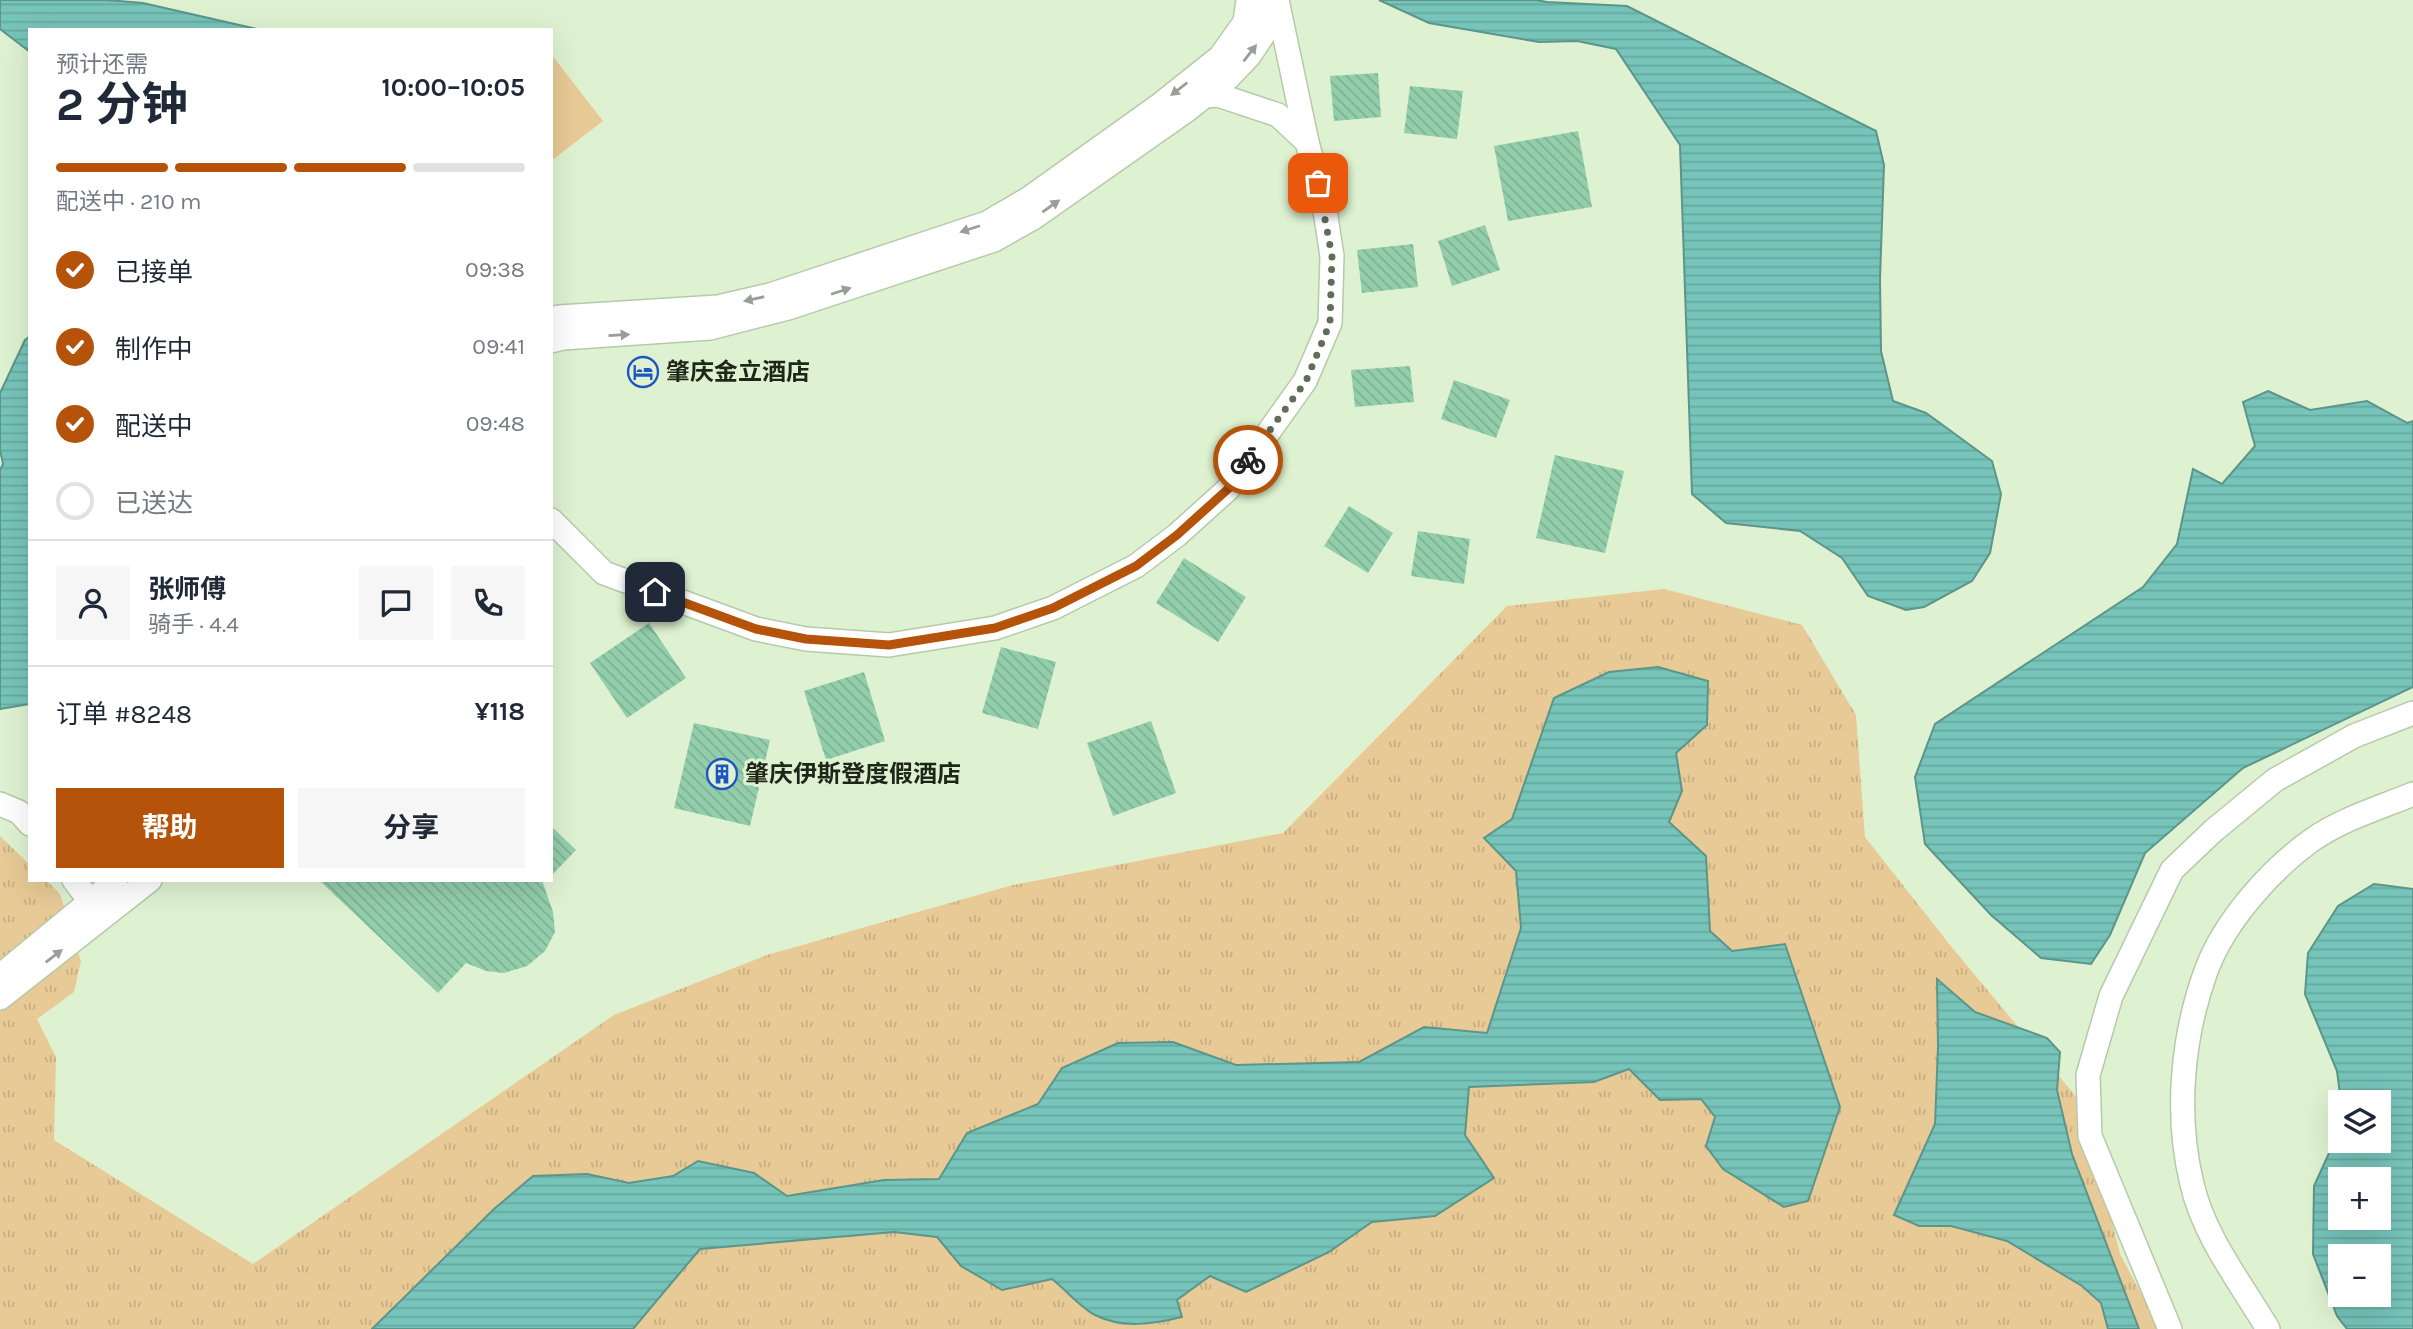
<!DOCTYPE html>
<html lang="zh">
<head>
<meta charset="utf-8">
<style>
	:root { --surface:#fff; --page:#f6f6f7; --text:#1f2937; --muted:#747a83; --line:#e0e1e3; --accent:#b45309 }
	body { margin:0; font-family:Karla,"Noto Sans SC",sans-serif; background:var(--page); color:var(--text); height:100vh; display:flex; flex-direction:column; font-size:26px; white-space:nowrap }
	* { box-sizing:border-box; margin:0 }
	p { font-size:23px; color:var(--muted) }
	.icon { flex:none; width:38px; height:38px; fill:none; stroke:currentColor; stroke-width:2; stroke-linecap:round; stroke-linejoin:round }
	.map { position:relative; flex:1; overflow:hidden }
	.sheet { position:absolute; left:28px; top:28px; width:525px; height:854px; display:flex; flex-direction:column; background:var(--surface); border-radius:0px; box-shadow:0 7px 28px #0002 }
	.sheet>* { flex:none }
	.buttons { position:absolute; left:2328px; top:1090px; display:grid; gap:14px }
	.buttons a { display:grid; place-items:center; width:63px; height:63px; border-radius:0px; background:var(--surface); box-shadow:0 7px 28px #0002; font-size:35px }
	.pin { position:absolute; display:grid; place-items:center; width:60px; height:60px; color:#fff; margin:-30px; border-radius:14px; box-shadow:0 4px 10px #0006 }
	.courier { position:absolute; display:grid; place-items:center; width:70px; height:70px; margin:-35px; border:5px solid #b45309; border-radius:50%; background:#fff; color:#222; box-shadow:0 2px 9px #0007 }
	.headline em { font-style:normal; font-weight:700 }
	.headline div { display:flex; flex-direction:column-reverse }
	.headline { display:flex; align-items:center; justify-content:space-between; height:119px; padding:0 28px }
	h1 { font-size:46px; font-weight:700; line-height:52px }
	.bar { display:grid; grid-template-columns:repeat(4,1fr); gap:10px 7px; align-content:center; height:84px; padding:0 28px }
	.bar i { height:9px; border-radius:5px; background:var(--line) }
	.bar .current { background:var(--accent) }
	.bar p { grid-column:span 4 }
	.line { display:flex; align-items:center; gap:18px; padding:0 28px; border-top:2px solid var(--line) }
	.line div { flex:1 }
	.round { display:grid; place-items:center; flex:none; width:74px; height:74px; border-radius:0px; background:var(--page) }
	ol { padding:0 28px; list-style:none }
	li { display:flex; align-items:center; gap:21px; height:77px }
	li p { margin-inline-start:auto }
	li .icon { padding:7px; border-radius:50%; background:var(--accent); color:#fff; stroke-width:4 }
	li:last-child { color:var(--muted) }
	li i { width:38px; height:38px; border:4px solid var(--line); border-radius:50% }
	.action { display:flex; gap:14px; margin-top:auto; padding:14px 28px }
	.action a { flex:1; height:80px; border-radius:0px; background:var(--accent); color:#fff; font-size:28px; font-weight:700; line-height:80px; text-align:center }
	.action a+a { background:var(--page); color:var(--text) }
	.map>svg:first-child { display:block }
	.grass { fill:url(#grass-tufts) }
	.garden { fill:#e8ca96 }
	.water { fill:url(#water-rules); stroke:#5c958a; stroke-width:2; fill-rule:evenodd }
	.building { fill:url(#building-back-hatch) }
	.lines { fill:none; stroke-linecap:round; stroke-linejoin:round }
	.minor-casing { stroke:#b6caaa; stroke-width:26 }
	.minor { stroke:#fff; stroke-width:23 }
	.oneway { fill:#9a9d98 }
	.done { stroke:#616d59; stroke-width:7; stroke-dasharray:0 12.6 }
	.route { stroke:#b45309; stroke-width:9 }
	.labels { text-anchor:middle; stroke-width:6; stroke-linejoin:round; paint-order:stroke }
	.poi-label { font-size:24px; font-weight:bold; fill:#1e2619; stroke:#def2d1; text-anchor:start }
</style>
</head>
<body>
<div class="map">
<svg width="2413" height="1329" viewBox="0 0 2413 1329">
	<defs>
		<pattern id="grass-tufts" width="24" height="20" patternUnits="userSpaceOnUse" patternTransform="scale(1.75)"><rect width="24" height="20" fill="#e8ca96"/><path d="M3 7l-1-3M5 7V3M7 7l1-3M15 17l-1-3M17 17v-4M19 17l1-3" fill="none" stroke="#c7ad81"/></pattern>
		<pattern id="water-rules" width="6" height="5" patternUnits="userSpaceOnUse" patternTransform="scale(1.75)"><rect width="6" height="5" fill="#77c4ba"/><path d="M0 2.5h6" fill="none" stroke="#66a89f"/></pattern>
		<pattern id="building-back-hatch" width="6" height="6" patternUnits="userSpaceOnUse" patternTransform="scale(1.75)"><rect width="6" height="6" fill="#93ceac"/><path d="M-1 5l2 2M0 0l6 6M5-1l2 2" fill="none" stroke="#7eb193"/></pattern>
	</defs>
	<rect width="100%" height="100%" fill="#def2d1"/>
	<path class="grass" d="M1664 589 1802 625 1856 715 1865 837 1950 945 2083 1105 2120 1254 2160 1329H0V836L30 865V880H46L60 894 81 961 74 992 37 1019 56 1057 54 1140 253 1264 614 1015 767 955 1013 885 1283 833 1507 606Z"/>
	<path class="garden" d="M551 54 603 121 551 161Z"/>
	<g class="water">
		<path d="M0 0H107L143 3 261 30H30V52L0 29Z"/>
		<path d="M1379 0H1536L1547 2 1627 6 1876 131 1884 165 1880 279 1881 351 1893 401 1926 413 1992 461 2001 494 1990 553 1972 581 1924 607 1906 610 1868 596 1842 558 1800 531 1726 523 1692 494 1680 145 1616 49 1577 41 1539 42 1429 23Z"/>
		<path d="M30 336V704L0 709V470L3 464 0 450V393L25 340Z"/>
		<path d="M2268 391 2310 410 2367 401 2407 423 2413 421V687L2243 768 2145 853 2110 935 2091 964 2041 958 1991 915 1925 844 1915 777 1935 724 2143 587 2177 544 2193 469 2222 484 2255 446 2243 402Z"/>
		<path d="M1658 667 1708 681 1707 725 1676 753 1682 791 1669 822 1706 856 1710 931 1732 951 1785 944 1840 1107 1808 1201 1784 1207 1723 1169 1706 1146 1715 1117 1701 1099 1660 1100 1629 1069 1594 1082 1469 1087 1465 1135 1494 1178 1435 1216 1372 1222 1329 1252 1246 1292 1210 1276 1177 1300 1182 1317C1153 1324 1123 1329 1095 1315 1080 1307 1066 1290 1052 1279L1002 1290 961 1266 937 1237 894 1232 700 1249 633 1329H372L494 1209 533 1176 587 1174 629 1183 673 1176 698 1161 754 1173 787 1196 884 1180 939 1179 967 1133 1038 1104 1062 1068 1118 1043 1173 1042 1236 1065 1359 1062 1424 1027 1487 1033 1521 928 1516 871 1484 838 1512 819 1554 698 1609 672Z"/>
		<path d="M2374 884 2413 889V1329H2347L2337 1316 2313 1254 2314 1186 2340 1129V1141H2378V1102H2341L2337 1071 2305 994 2308 953 2338 906ZM2340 1180H2378V1218H2340ZM2378 1256V1295H2340V1256Z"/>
		<path d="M1937 979 1975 1012 2047 1038 2060 1052 2057 1090 2072 1154 2139 1329H2108L2101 1303 2082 1286 2007 1241 1951 1226H1919L1894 1215 1935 1124 1938 1047Z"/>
	</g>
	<g class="building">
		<path d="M1378 73 1381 117 1334 121 1330 76Z"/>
		<path d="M1410 86 1463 91 1457 139 1404 133Z"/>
		<path d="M1578 131 1592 207 1508 221 1494 146Z"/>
		<path d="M1485 225 1500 270 1452 286 1438 241Z"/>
		<path d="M1413 244 1418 287 1362 293 1357 250Z"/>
		<path d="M1410 366 1414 402 1355 407 1351 370Z"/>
		<path d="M1454 380 1510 400 1496 438 1441 419Z"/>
		<path d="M1555 455 1624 471 1605 553 1536 538Z"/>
		<path d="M1349 506 1393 533 1368 573 1324 546Z"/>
		<path d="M1418 531 1470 539 1464 584 1411 576Z"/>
		<path d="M1184 558 1246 597 1218 642 1156 603Z"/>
		<path d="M649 623 686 678 627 718 590 663Z"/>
		<path d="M1001 647 1056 662 1038 729 982 713Z"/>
		<path d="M864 672 885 741 826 760 804 691Z"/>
		<path d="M1151 721 1176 793 1113 816 1087 743Z"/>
		<path d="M694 723 770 740 750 826 674 808Z"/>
		<path d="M551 826 576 850 551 876Z"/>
		<path d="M319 880H542L553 912 555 932 545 951 527 966 504 973 486 971 466 963 438 993Z"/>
	</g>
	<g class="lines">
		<g class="minor-casing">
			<g id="minor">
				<path d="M1205 96 1218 95 1278 115 1307 142"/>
				<path d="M551 319 559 317 718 307 770 295 987 223 1028 199 1161 104 1220 57 1245 22 1248 0"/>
				<path d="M551 341 563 338 710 328 788 308 994 240 1033 218 1187 110 1228 78 1249 56 1267 29 1270 1"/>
				<path d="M551 520 604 573 756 629 806 639 889 645 995 628 1053 608 1136 566 1177 535 1228 489 1305 381 1330 323 1332 256 1324 204 1307 142 1277 0"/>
				<path d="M0 804 19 812 30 824"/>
				<path d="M74 880 99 913"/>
				<path d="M0 976 116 880"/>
				<path d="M0 998 150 880"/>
				<path d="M2170 1329 2090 1136 2088 1075 2111 996 2172 870 2213 831 2275 780 2354 736 2413 713"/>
				<path d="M2268 1329C2241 1283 2204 1237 2192 1184 2175 1115 2182 1037 2206 971 2224 922 2270 870 2312 840 2342 819 2379 808 2413 794"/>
			</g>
		</g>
		<use href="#minor" class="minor"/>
	</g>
	<defs><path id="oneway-solid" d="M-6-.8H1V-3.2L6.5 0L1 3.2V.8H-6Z" transform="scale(1.75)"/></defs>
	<g class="oneway">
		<use href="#oneway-solid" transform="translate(1250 53) rotate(-52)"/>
		<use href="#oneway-solid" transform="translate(1179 89) rotate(142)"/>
		<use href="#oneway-solid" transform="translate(1051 206) rotate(-35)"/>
		<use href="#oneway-solid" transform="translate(970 229) rotate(162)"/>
		<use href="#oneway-solid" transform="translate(841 291) rotate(-18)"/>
		<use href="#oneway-solid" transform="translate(754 299) rotate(167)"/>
		<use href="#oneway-solid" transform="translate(619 335) rotate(-3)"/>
		<use href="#oneway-solid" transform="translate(54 956) rotate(-38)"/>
	</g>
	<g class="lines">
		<path class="done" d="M1248 460 1306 381 1330 323 1332 256 1318 183"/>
		<path class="route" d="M655 592 756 629 806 639 889 645 995 628 1053 608 1136 566 1177 535 1228 489 1248 460"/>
	</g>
	<defs>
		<g id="hotel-ring" transform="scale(1.575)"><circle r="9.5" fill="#def2d1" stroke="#1d56c3" stroke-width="1.5"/><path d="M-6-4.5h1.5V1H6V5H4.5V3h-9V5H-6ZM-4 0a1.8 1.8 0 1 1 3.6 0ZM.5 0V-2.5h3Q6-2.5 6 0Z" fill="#1d56c3"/></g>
		<g id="building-ring" transform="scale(1.575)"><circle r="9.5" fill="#def2d1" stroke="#1d56c3" stroke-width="1.5"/><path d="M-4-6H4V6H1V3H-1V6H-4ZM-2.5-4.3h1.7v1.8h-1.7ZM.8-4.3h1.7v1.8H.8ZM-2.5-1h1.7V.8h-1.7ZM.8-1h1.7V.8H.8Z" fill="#1d56c3"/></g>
	</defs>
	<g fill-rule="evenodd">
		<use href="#hotel-ring" x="643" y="372"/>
		<use href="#building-ring" x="722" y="774"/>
	</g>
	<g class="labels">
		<g class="poi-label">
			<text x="666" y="380">肇庆金立酒店</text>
			<text x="745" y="782">肇庆伊斯登度假酒店</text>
		</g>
	</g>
</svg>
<div class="buttons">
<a><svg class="icon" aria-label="layers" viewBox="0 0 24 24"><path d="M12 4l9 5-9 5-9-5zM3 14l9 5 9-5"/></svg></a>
<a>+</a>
<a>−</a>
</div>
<div class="pin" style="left:1318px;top:183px;background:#ea580c"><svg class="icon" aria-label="bag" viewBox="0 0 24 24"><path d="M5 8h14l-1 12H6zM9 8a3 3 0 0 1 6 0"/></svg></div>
<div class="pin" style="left:655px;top:592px;background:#1f2937"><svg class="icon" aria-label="home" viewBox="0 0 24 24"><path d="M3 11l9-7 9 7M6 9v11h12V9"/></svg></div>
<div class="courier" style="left:1248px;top:460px"><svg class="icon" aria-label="bike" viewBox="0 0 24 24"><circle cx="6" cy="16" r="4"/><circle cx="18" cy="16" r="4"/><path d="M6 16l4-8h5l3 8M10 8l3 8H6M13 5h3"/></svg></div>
<section class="sheet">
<div class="headline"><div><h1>2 分钟</h1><p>预计还需</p></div><em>10:00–10:05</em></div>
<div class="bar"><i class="current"></i><i class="current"></i><i class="current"></i><i></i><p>配送中 · 210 m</p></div>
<ol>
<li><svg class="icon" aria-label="check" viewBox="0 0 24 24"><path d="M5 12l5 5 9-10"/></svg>已接单<p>09:38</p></li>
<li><svg class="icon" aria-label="check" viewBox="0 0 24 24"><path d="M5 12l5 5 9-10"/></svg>制作中<p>09:41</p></li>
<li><svg class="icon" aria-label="check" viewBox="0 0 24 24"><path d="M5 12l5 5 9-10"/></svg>配送中<p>09:48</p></li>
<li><i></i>已送达</li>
</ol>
<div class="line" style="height:126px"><a class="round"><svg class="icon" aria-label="person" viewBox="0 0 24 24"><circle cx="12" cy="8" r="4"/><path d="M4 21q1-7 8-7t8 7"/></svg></a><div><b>张师傅</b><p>骑手 · 4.4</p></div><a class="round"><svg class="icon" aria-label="chat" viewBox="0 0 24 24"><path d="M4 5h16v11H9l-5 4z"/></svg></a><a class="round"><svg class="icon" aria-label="phone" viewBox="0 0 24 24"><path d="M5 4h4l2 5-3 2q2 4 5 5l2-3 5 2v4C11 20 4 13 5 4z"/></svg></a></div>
<div class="line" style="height:91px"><div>订单 #8248</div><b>¥118</b></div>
<div class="action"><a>帮助</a><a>分享</a></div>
</section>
</div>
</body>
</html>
